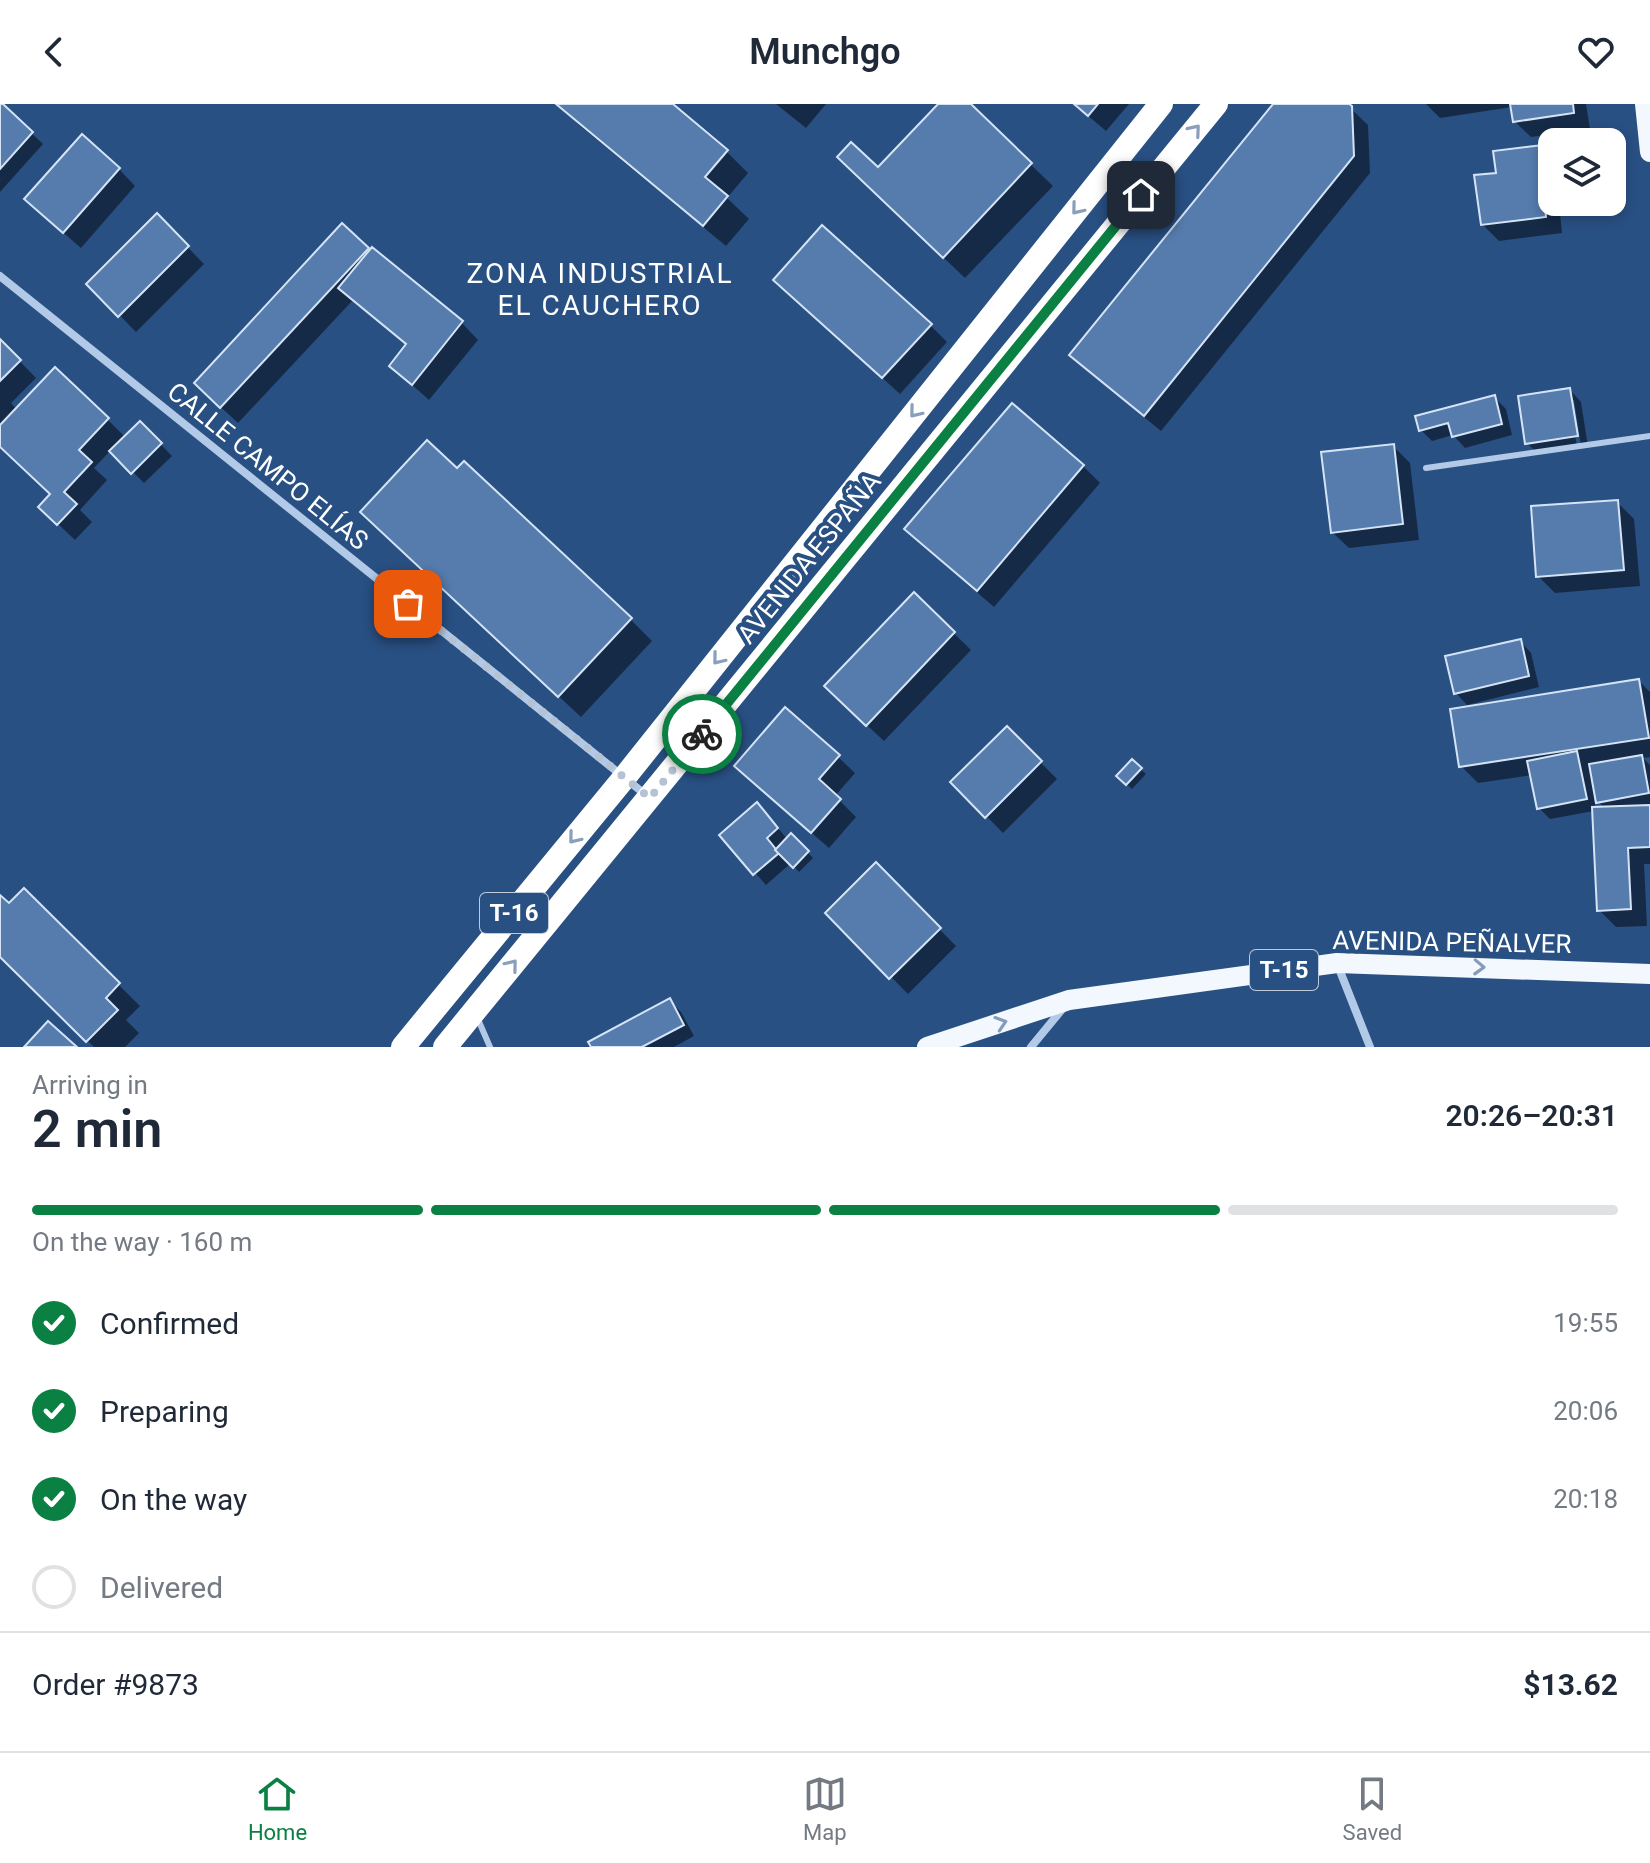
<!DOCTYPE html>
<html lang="en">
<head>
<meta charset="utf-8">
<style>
	:root { --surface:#fff; --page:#f6f6f7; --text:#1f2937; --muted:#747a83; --line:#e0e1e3; --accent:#0b8043 }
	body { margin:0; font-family:Roboto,sans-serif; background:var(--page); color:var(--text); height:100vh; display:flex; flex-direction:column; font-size:30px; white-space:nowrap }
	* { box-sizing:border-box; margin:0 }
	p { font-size:26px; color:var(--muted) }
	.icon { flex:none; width:44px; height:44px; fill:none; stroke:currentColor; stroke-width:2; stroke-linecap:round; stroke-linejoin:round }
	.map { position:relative; height:943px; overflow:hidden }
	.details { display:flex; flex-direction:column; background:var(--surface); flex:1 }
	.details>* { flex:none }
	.tools { position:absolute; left:1538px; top:24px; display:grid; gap:16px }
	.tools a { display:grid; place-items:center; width:88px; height:88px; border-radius:16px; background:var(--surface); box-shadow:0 4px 12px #0003; font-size:40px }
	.pin { position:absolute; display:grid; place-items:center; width:68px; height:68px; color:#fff; margin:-34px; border-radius:16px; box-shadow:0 4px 12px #0006 }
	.courier { position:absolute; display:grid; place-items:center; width:80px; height:80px; margin:-40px; border:6px solid #0b8043; border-radius:50%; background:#fff; color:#222; box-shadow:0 2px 10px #0007 }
	.overview em { font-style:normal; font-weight:600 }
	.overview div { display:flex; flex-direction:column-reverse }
	.overview { display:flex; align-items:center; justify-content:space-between; height:136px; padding:0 32px }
	h1 { font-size:52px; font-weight:600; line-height:60px }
	.bar { display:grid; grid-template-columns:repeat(4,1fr); gap:12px 8px; align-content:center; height:96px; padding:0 32px }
	.bar i { height:10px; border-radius:6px; background:var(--line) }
	.bar .on { background:var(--accent) }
	.bar p { grid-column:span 4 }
	.line { display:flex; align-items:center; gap:20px; padding:0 32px; border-top:2px solid var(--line) }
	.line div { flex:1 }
	ol { padding:0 32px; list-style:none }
	li { display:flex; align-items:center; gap:24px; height:88px }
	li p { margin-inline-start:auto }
	li .icon { padding:8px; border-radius:50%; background:var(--accent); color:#fff; stroke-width:4 }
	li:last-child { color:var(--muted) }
	li i { width:44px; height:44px; border:4px solid var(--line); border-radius:50% }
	header { display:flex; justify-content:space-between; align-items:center; height:104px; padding:0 32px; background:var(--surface); font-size:36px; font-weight:600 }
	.tabs { display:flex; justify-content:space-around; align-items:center; height:112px; border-top:2px solid var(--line); background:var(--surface); font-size:22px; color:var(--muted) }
	.tabs a { display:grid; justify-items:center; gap:4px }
	.tabs .on { color:var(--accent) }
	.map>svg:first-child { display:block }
	.shadow { fill:#0007; fill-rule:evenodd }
	.building { fill:#557cad; stroke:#d5e4f5; stroke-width:2 }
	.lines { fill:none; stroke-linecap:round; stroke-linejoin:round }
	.lane { stroke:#b2cae7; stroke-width:6 }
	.street { stroke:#b2cae7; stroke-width:8 }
	.primary { stroke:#f3f7fe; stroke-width:20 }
	.highway { stroke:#fff; stroke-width:24 }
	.oneway { stroke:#899fbb }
	.oneway2 { stroke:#849bba }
	.done { stroke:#b4c2d4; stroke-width:8; stroke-dasharray:0 14.4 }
	.route { stroke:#0b8043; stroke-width:10 }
	.labels { text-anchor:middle; stroke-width:8; stroke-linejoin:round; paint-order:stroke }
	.shield { fill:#295083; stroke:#bfcada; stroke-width:2 }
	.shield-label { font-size:24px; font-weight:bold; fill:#fff }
	.street-label { font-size:26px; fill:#fff; stroke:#295083 }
	.neighbourhood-label { font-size:28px; letter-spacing:2px; fill:#fff; stroke:#295083 }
</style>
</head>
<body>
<header><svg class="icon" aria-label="back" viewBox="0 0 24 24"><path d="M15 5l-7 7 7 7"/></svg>Munchgo<svg class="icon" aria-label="heart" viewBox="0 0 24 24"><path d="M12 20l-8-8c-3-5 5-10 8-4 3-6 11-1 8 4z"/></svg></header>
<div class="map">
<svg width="1650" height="943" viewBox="0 0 1650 943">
	<rect width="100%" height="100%" fill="#295083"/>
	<g class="shadow">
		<path d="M0 0 43 40 0 88Z"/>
		<path d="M559 0H671L726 47 748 69 727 94 749 115 726 142 579 21Z"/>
		<path d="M776 0H826L806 24Z"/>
		<path d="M941 0H968L1053 82 965 174 861 75 878 66Z"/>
		<path d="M1074 0H1129L1106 27Z"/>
		<path d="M1276 0H1346L1368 21 1370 69 1161 327 1089 268 1072 251Z"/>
		<path d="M1426 0H1586L1590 25 1531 33 1514 17 1512 3 1440 14Z"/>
		<path d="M1552 42V98H1585L1586 106 1560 109 1562 129 1499 137 1482 120 1498 71Z"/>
		<path d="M119 65 135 82 81 144 44 112Z"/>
		<path d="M157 112 204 160 136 228 89 180Z"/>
		<path d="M342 122 370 148 372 145 462 219 478 236 429 296 391 262 408 241 353 196 238 319 213 296Z"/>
		<path d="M792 192 930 221 947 238 900 290Z"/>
		<path d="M0 237 36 274 11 299 17 306 107 315 125 333 140 319 172 352 144 379 111 346 94 364 107 376 80 406 92 418 75 436 57 419 52 390 0 341V324L2 321 0 319Z"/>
		<path d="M1570 286 1581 298 1588 343 1538 350 1527 339ZM1570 296H1574L1581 342 1577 343Z"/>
		<path d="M1494 293 1506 305 1512 331 1465 344 1453 331 1432 337 1421 326Z"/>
		<path d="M1012 301 1083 362 1100 379 994 503 923 442 907 425Z"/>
		<path d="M1393 342 1410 359 1419 436 1349 444 1332 428Z"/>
		<path d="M1617 398 1634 415 1640 482 1555 489 1538 472Z"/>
		<path d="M384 430 630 515 652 537 581 613Z"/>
		<path d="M914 490 971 546 884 637 843 599Z"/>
		<path d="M1520 537 1531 549 1539 583 1467 601 1456 589Z"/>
		<path d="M1639 577 1650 588V653L1643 654 1650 661V760H1644L1647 822 1616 823 1599 806 1594 707 1550 715 1539 704 1532 671 1478 679 1461 662ZM1594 694 1605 704 1596 705Z"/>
		<path d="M1007 625 1057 675 1003 729 953 678Z"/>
		<path d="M838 653 855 669 835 692 856 713 829 744 753 678Z"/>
		<path d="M1132 658 1146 670 1132 685 1118 672Z"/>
		<path d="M768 712 787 735 791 731 813 754 799 768 791 759 766 781 722 731Z"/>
		<path d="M876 761 956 842 908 890 828 809Z"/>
		<path d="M24 787 140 902 126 916 139 929 125 943H94L0 850V793L9 802Z"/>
		<path d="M670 897 681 908 694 932 674 943H593Z"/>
	</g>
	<g class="building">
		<path d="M0 0H3L33 28 0 65Z"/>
		<path d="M556 0H673L728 46 705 73 728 92 703 122Z"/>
		<path d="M938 0H971L1032 59 943 154 837 53 851 38 878 63Z"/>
		<path d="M1074 0H1098L1088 12Z"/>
		<path d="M1273 0H1349L1352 2 1354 52 1144 312 1069 251Z"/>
		<path d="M1510 0H1573L1574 9 1513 18Z"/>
		<path d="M82 30 120 64 63 129 24 95Z"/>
		<path d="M1552 40V91L1544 92 1546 113 1481 121 1474 71 1496 69 1493 47Z"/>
		<path d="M157 109 189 142 118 213 86 180Z"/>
		<path d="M342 119 369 144 220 304 194 279Z"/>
		<path d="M822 121 932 220 882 274 773 176Z"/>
		<path d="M372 143 463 217 412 281 389 262 406 240 338 184Z"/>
		<path d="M0 235 21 256 0 277Z"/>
		<path d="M55 263 109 314 79 346 92 358 64 388 77 400 57 421 38 403 50 390 0 343V321Z"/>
		<path d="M1570 284 1578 332 1525 340 1518 292Z"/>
		<path d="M1495 291 1502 320 1452 333 1448 319 1419 327 1415 312Z"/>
		<path d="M1012 299 1084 361 977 487 904 425Z"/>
		<path d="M140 317 162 339 131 370 109 347Z"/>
		<path d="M427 336 457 364 464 357 632 514 558 593 360 408Z"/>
		<path d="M1394 340 1403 420 1331 429 1321 348Z"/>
		<path d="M1618 396 1624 466 1536 473 1531 402Z"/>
		<path d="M914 488 955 528 866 622 824 582Z"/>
		<path d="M1521 535 1529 572 1454 590 1445 552Z"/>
		<path d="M1639 575 1649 634 1459 663 1450 605Z"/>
		<path d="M785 603 840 651 819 675 841 695 811 729 734 662Z"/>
		<path d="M1007 622 1042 657 985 714 950 678Z"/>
		<path d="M1577 647 1587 695 1537 705 1527 657Z"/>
		<path d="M1642 651 1649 689 1596 699 1589 660Z"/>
		<path d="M1132 655 1142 664 1126 681 1116 672Z"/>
		<path d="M757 698 778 724 767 734 779 749 753 771 719 731Z"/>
		<path d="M1650 701V743L1628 744 1631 805 1597 807 1592 703Z"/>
		<path d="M791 729 809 747 793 764 775 746Z"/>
		<path d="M876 758 941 824 889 875 825 809Z"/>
		<path d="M24 784 120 879 106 894 118 906 86 938 0 853V791L9 799Z"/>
		<path d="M670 894 684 921 642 943H591L588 938Z"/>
		<path d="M48 917 77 943H24Z"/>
	</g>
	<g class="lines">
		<g class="lane">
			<path d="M1426 364 1650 332"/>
			<path d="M477 913 490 943"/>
		</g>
		<g class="street">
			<path d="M0 172 646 691"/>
			<path d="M1338 862 1370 943"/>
			<path d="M1031 943 1064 903"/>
		</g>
		<g class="primary">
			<path d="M1645 0 1650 48"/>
			<path d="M927 943 1069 896 1337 859 1650 870"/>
		</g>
		<g class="highway">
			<path d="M403 943 624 674 1161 0"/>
			<path d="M445 943 1216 0"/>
		</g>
	</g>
	<defs><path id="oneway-chevron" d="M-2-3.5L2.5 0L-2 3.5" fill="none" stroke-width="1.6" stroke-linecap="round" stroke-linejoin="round" transform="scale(2)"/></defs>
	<g class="oneway">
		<use href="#oneway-chevron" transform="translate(1195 26) rotate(-50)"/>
		<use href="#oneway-chevron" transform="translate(1077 105) rotate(129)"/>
		<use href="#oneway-chevron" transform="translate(915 308) rotate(129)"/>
		<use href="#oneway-chevron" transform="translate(718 555) rotate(129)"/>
		<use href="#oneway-chevron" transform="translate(574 734) rotate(129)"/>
		<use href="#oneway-chevron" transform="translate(512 861) rotate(-51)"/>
	</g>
	<g class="oneway2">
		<use href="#oneway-chevron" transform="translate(1479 863) rotate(2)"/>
		<use href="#oneway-chevron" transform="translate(1001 919) rotate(-18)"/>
	</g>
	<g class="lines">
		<path class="done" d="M408 500 650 694 702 630"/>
		<path class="route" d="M702 630 1141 91"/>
	</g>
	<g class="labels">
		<g class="shield">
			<rect x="480" y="789" width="68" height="40" rx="6"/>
			<rect x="1250" y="846" width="68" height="40" rx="6"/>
		</g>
		<g class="shield-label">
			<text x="514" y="817">T-16</text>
			<text x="1284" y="874">T-15</text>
		</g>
		<g class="street-label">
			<text transform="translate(268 362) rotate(39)" y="9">CALLE CAMPO ELÍAS</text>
			<text transform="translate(809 454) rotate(-51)" y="9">AVENIDA ESPAÑA</text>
			<text transform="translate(1452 838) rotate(1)" y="9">AVENIDA PEÑALVER</text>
		</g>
		<g class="neighbourhood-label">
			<text x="600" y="179">ZONA INDUSTRIAL<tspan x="600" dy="32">EL CAUCHERO</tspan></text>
		</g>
	</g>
</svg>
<div class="tools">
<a><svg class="icon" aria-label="layers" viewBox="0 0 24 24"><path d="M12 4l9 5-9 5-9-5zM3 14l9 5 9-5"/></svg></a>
</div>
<div class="pin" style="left:408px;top:500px;background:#ea580c"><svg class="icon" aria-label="bag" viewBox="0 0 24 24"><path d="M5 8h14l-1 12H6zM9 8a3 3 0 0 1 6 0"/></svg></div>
<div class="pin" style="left:1141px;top:91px;background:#1f2937"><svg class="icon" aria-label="home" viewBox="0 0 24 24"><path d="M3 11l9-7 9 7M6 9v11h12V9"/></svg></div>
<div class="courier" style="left:702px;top:630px"><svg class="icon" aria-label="bike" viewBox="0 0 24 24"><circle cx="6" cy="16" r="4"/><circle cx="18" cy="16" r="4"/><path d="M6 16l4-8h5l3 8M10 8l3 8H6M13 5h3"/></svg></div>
</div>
<section class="details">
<div class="overview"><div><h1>2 min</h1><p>Arriving in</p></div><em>20:26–20:31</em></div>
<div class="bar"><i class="on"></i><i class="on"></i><i class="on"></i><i></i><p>On the way · 160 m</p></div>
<ol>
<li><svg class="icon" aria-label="check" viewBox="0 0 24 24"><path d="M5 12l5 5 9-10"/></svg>Confirmed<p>19:55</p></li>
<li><svg class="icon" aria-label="check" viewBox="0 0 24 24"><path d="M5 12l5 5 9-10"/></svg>Preparing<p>20:06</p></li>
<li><svg class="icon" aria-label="check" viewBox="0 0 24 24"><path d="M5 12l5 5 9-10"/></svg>On the way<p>20:18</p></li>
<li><i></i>Delivered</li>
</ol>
<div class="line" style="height:104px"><div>Order #9873</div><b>$13.62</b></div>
</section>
<nav class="tabs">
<a class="on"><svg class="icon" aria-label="home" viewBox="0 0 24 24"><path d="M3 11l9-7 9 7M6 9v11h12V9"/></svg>Home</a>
<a><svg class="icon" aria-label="map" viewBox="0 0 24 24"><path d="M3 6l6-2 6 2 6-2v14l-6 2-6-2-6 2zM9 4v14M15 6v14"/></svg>Map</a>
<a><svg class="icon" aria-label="saved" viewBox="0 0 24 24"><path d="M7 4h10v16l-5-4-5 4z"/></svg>Saved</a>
</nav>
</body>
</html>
